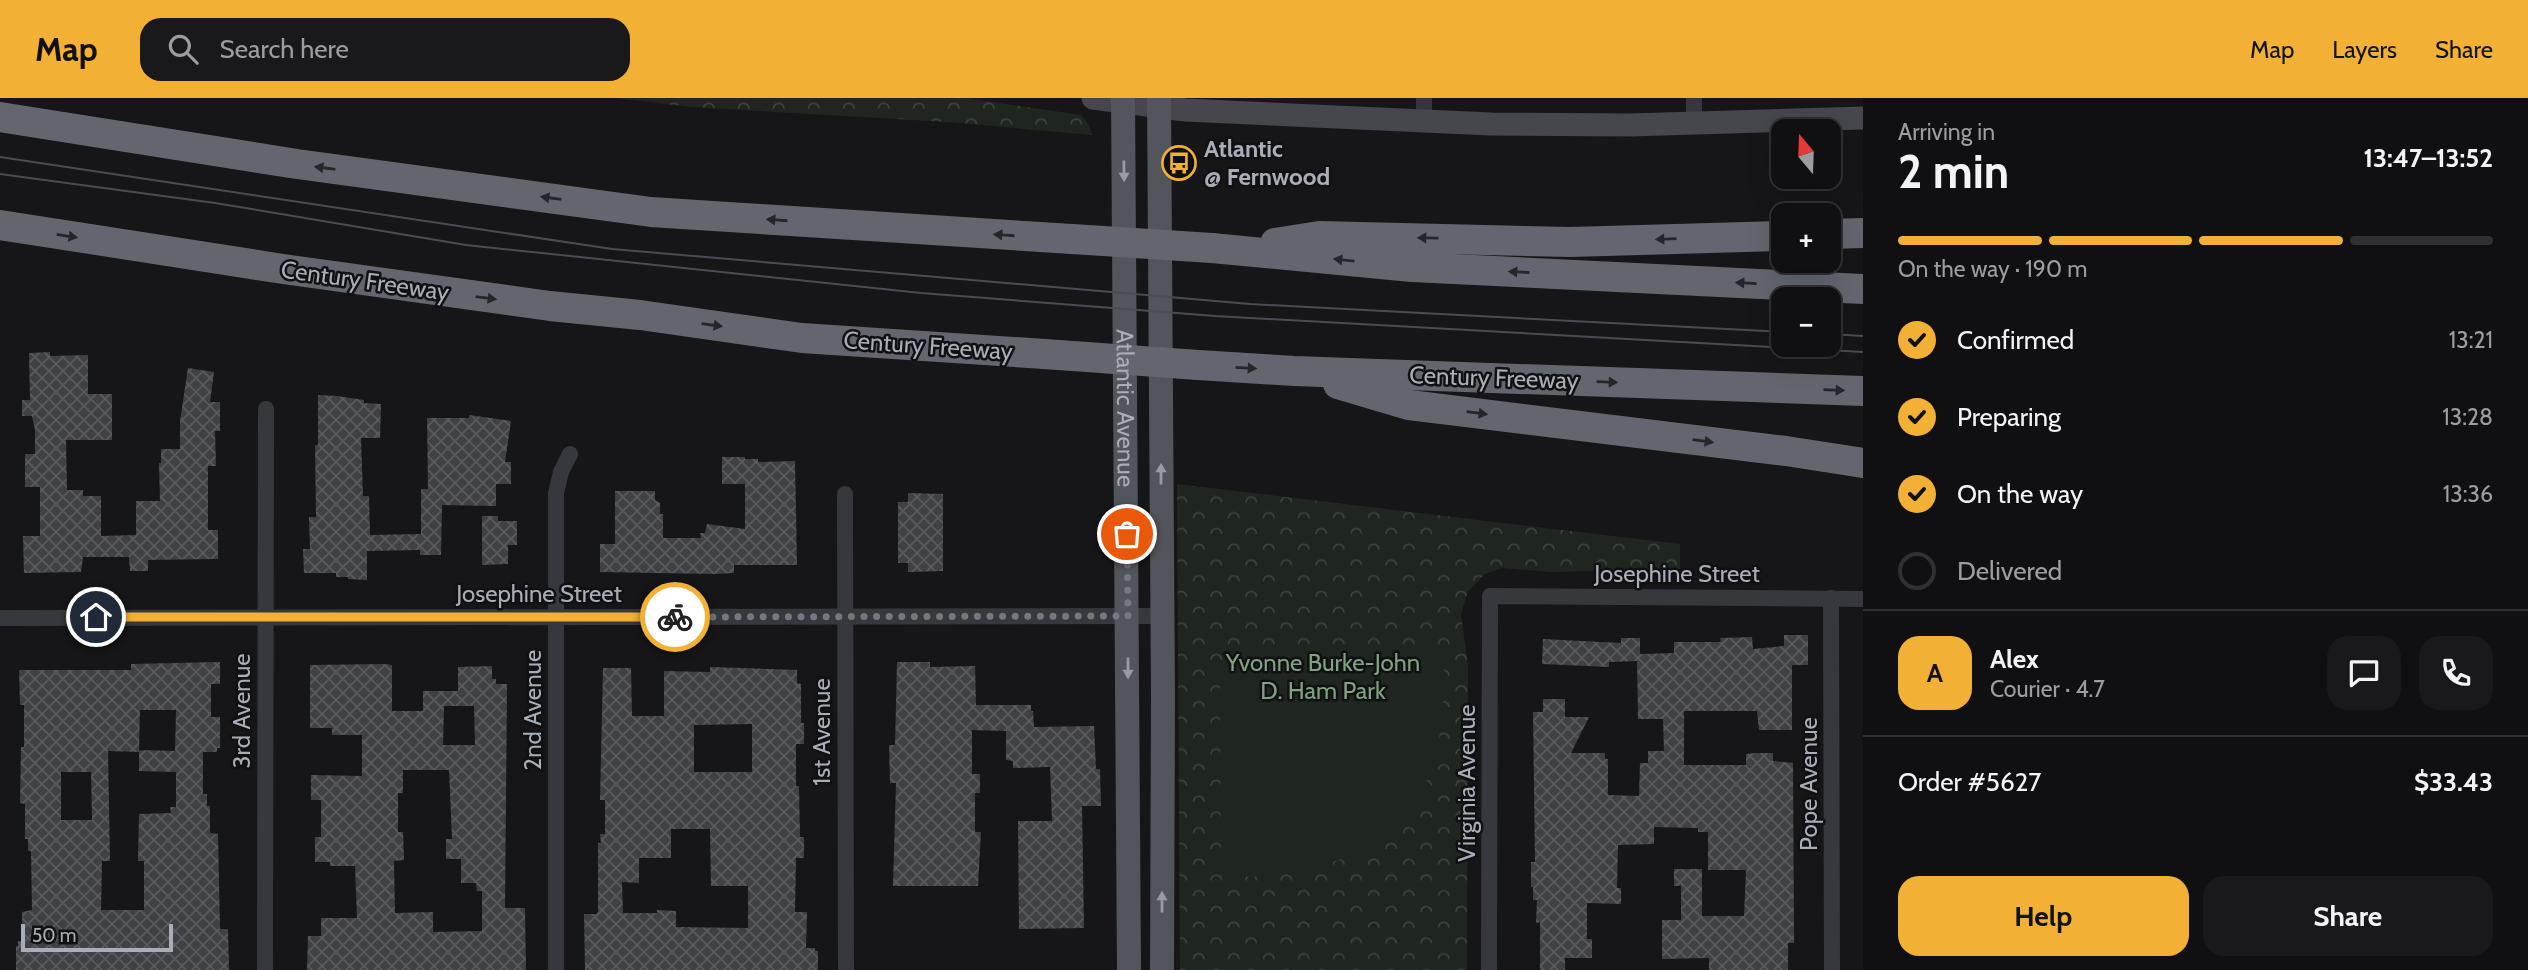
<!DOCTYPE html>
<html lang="en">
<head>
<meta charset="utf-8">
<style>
	:root { --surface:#101012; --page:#19191b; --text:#f1f3f6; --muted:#9c9d9f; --line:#303032; --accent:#f2b134 }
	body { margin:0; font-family:Cabin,sans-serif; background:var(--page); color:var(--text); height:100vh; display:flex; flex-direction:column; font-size:26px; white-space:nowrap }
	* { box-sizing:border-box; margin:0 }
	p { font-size:23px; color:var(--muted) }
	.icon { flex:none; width:38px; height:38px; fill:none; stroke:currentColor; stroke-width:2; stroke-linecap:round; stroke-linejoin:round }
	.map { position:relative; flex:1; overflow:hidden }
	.details { display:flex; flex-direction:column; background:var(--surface); width:665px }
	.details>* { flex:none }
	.needle { width:46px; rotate:341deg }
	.controls { position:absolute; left:1771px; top:21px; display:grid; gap:14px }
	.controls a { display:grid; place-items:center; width:70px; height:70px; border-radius:14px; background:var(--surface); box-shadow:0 7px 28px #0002,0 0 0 2px var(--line); font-size:35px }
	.scale { position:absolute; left:21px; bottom:18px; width:152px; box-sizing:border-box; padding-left:7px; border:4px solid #a8adb8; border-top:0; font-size:19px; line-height:24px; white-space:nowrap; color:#a8adb8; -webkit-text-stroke:5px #111113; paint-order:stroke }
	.pin { position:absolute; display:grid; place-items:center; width:60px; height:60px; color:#fff; margin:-30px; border:4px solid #fff; border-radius:50%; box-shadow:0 2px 7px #0007 }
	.courier { position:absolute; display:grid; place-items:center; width:70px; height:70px; margin:-35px; border:5px solid #f2b134; border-radius:50%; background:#fff; color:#222; box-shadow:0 2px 9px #0007 }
	.headline em { font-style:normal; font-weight:700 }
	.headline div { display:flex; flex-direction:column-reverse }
	.headline { display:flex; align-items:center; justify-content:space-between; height:119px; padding:0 35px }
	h1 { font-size:46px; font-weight:700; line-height:52px }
	.bar { display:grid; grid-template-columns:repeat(4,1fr); gap:10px 7px; align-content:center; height:84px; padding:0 35px }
	.bar i { height:9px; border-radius:5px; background:var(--line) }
	.bar .active { background:var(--accent) }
	.bar p { grid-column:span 4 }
	.line { display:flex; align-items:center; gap:18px; padding:0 35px; border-top:2px solid var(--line) }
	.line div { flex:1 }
	.round { display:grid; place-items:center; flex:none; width:74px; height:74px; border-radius:21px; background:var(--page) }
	ol { padding:0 35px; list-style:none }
	li { display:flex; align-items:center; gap:21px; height:77px }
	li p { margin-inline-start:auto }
	li .icon { padding:7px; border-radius:50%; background:var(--accent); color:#111; stroke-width:4 }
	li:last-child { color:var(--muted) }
	li i { width:38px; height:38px; border:4px solid var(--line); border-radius:50% }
	.action { display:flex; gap:14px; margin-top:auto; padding:14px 35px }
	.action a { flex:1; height:80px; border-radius:21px; background:var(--accent); color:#111; font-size:28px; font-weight:700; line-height:80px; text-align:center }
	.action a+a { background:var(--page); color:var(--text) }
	header { display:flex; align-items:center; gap:42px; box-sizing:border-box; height:98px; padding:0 35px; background:var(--accent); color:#111 }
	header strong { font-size:33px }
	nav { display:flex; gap:38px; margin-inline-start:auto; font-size:24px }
	.search { width:490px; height:63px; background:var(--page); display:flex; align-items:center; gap:18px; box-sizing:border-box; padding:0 24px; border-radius:21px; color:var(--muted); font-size:26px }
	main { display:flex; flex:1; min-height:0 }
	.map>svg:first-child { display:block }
	.forest { fill:url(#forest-crowns) }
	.pitch { fill:#1e261f }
	.building { fill:url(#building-cross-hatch); fill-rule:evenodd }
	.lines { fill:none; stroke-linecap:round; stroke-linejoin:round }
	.street { stroke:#37383d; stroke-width:16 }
	.secondary { stroke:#45474d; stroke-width:23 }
	.primary { stroke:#53555c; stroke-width:24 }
	.highway { stroke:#63666e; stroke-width:30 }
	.tram { stroke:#4a4c52; stroke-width:2 }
	.highway-bridge { stroke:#63666e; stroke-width:30 }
	.oneway { fill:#26262a }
	.oneway2 { fill:#979ba6 }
	.done { stroke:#757880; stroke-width:7; stroke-dasharray:0 12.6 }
	.route { stroke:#f2b134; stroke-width:9 }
	.labels { text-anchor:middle; stroke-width:5; stroke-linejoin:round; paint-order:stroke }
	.poi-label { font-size:24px; font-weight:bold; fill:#a8adb8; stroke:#111113; text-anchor:start }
	.street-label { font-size:24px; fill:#a8adb8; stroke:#111113 }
	.park-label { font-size:24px; fill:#7fa381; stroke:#111113 }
</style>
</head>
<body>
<header>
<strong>Map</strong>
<div class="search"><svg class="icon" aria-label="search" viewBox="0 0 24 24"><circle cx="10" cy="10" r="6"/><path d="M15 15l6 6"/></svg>Search here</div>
<nav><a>Map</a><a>Layers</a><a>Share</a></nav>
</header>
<main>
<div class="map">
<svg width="1863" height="872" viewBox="0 0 1863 872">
	<defs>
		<pattern id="forest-crowns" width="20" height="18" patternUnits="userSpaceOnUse" patternTransform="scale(1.75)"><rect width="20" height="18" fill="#1e261f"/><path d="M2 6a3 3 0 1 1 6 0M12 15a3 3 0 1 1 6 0" fill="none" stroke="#3c433d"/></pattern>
		<pattern id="building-cross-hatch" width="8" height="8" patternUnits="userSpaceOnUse" patternTransform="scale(1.75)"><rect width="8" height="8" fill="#404145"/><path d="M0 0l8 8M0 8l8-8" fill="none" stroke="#595a5e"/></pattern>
	</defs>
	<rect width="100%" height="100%" fill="#161618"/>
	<g class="forest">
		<path d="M616 0H966L1081 17 1089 27 1092 37 948 24 691 9Z"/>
		<path d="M1177 386 1680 446V471L1551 474 1502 470 1485 476 1468 493 1461 516 1468 568 1467 872H1180Z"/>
	</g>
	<path class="pitch" d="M1250 548H1444C1444 594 1445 641 1426 684 1402 741 1337 769 1280 777 1261 780 1240 778 1221 778L1220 577Z"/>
	<g class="building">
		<path d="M50 254V258L88 257V296H112V342H66L67 392H83V398H101V438L136 437V403H160L159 365H161V351H180V323L188 270 214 274 210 304H220V333H215L216 368H208V432H218V461L148 462V473H130L129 459H83L81 474 24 475 23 438H40V389H25V356H35V332L32 318H22V302H30L29 255Z"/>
		<path d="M318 297 337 298 364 302V305L381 306 380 340H361L363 398H369L370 437 421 436V391H428L427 320H469V317L511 323 505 364H511V386H496V408L442 407 441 457H420V452L367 453V482L348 481V479H336V475H304L303 451H310L309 419H316L315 347H318Z"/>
		<path d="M722 359H745V361H758V364L795 363 797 467H734V475L715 476 600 474V446H615V393H655V402L660 405V416H663V440H701L700 435H705L707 426 745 431V386H722Z"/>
		<path d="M908 395 943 396V473L908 474V465H898V404H908Z"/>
		<path d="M482 418H498V423H517V447H508V466L482 467Z"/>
		<path d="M1784 537H1808V567H1792V632H1759L1757 613H1684V667H1746V656L1754 655H1773V663L1793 665 1794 845H1788V872H1709V860L1662 861V822H1681V788H1674V771H1702V818H1744L1746 772H1708V734H1698V730L1654 729V746L1618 747 1617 790H1621V806L1587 805V841H1592V860H1565V872H1540V824L1536 825 1537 802H1533V789H1531V764H1535L1533 614H1543V601H1565V619H1589L1571 655H1605V661H1608V697L1639 698 1640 665H1648V653H1664L1663 621H1638L1637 563 1609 564V569L1542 566 1543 541 1621 545V540H1640V556L1674 555V544H1721L1720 540 1752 539 1753 551 1784 548Z"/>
		<path d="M220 564V586H211V619H220V650H217V654H203V696H207V708H210V735L218 736 220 831H228L229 872H16V848H18V843H22V814L32 812 31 753H28V741H25V706L20 705 21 649H24V607H20L19 572H131V566ZM140 612H176L175 653 139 652V673L176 674V709H170L171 715 139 716 138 763H144V812H101L102 763H110L108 653 139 654ZM61 674H91L92 722H61Z"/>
		<path d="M897 564H930V569L975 568 976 607H1031V613H1033L1034 629 1094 628 1096 671H1100L1101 708H1082L1084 830 1019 831 1018 723H1052L1050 669 1013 670V663L1006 662V633L972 632V676H980V695H975V734H981L978 788H893L896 685H890L889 647H895Z"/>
		<path d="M384 566 392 567V613H423V593H458V569L492 568V581H496V586H507L505 810H525L526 872H307L308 838H321V820H357L355 768H330V764H315V739H321V702H311V677L362 678V637H332V630H310V567ZM444 608H474L475 647H443ZM403 672H449L452 741H446V761H461V785H476L477 793H482V833L433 834V814L395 815 394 763 404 762 403 734H398V695H403Z"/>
		<path d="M710 569 797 572V585L801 586V625H804V646H796V688H799L800 739H804V760H796L795 814H807L806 850H815V853H818V872H585L584 816H596L598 814V745H601L600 736H605V702H600L603 570H631L632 618H664V573L710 574ZM752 626V674H694V627ZM671 731H710L711 788H748V830L676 829V813L657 812V815H623L622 784 639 785V760H671Z"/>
	</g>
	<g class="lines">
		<g class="street">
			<path d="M1424 0V24"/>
			<path d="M1694 0V25"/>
			<path d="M845 396 846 872"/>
			<path d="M1831 500 1832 872"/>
			<path d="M0 520 1162 518"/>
			<path d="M265 872 266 311"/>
			<path d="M556 872V395L561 374 570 356"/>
			<path d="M1489 872 1490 498 1863 501"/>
		</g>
		<path class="secondary" d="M1093 0 1185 12 1491 26 1630 27 1863 20"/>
		<g class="primary">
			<path id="s1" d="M1123 0 1129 872"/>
			<path d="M1159 0 1163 599 1162 872"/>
		</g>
		<g class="highway">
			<path d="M0 19 297 66 651 114 1072 141"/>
			<path d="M0 127 283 171 550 208 640 217 802 240 1059 257"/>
			<path d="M1829 136 1863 135"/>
			<path d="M1275 145 1319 138 1570 144 1783 138"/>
			<path d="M1212 150 1412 169 1863 191"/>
			<path d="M1198 267 1294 273 1863 293"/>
			<path d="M1338 286 1409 307 1786 353 1863 365"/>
		</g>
		<g class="tram">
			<path d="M0 59 612 151 1250 206 1783 234"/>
			<path d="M0 76 215 105 466 147 921 195 1215 218 1863 254"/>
			<path d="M1829 236 1863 238"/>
		</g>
		<g class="highway-bridge">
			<path d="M1072 141 1212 150"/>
			<path d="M1059 257 1198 267"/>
		</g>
	</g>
	<defs><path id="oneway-solid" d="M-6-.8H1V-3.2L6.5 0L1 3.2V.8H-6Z" transform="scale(1.75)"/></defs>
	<g class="oneway">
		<use href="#oneway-solid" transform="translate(325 70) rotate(-172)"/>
		<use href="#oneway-solid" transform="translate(551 100) rotate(-172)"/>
		<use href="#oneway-solid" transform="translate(777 122) rotate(-176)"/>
		<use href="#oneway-solid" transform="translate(1004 137) rotate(-176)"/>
		<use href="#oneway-solid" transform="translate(67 138) rotate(9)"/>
		<use href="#oneway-solid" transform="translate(1428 140) rotate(-179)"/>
		<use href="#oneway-solid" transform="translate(1666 141) rotate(178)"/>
		<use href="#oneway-solid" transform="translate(1344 162) rotate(-174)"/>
		<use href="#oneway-solid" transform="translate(1519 174) rotate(-177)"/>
		<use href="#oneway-solid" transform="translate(1746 185) rotate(-177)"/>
		<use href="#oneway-solid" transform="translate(486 200) rotate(7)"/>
		<use href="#oneway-solid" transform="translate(712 227) rotate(8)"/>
		<use href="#oneway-solid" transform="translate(1246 270) rotate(3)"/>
		<use href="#oneway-solid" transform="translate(1607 284) rotate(2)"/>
		<use href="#oneway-solid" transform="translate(1834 292) rotate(2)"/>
		<use href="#oneway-solid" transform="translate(1477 315) rotate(7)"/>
		<use href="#oneway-solid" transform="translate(1703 343) rotate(7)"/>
	</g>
	<g class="oneway2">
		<use href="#oneway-solid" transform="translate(1124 73) rotate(89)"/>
		<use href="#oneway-solid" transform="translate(1161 376) rotate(-90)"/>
		<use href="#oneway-solid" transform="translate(1128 570) rotate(90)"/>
		<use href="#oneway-solid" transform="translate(1162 804) rotate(-90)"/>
	</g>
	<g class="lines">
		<path class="done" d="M675 519 1128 518 1127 436"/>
		<path class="route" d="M96 519H675"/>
	</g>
	<defs>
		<g id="bus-ring" transform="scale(1.75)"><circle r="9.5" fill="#111113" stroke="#f2b134" stroke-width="1.5"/><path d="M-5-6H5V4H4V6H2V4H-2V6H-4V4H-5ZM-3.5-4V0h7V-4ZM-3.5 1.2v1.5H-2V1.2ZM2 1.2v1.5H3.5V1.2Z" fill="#f2b134"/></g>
	</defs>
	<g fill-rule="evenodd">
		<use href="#bus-ring" x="1179" y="65"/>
	</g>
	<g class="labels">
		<g class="poi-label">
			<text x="1204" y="59">Atlantic<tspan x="1204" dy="28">@ Fernwood</tspan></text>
		</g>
		<g class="street-label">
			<text transform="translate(365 183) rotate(8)" y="8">Century Freeway</text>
			<text transform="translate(928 248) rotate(4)" y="8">Century Freeway</text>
			<text transform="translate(1494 280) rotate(2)" y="8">Century Freeway</text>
			<text dy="8" stroke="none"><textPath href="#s1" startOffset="310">Atlantic Avenue</textPath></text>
			<text x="1677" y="484">Josephine Street</text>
			<text x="539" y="504">Josephine Street</text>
			<text transform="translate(533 612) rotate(-90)" y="8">2nd Avenue</text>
			<text transform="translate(242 613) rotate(-90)" y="8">3rd Avenue</text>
			<text transform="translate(822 634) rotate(-90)" y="8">1st Avenue</text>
			<text transform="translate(1467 685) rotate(-90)" y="8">Virginia Avenue</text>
			<text transform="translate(1809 686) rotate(-90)" y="8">Pope Avenue</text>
		</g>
		<g class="park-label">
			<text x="1323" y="573">Yvonne Burke-John<tspan x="1323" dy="28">D. Ham Park</tspan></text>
		</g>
	</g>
</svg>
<div class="controls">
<a><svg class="needle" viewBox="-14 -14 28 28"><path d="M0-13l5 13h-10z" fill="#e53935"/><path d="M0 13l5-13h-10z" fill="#9c9d9f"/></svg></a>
<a>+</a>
<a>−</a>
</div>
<div class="scale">50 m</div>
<div class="pin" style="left:1127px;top:436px;background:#ea580c"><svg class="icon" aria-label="bag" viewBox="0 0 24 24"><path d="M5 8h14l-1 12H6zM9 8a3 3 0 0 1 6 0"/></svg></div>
<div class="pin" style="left:96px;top:519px;background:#1f2937"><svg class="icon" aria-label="home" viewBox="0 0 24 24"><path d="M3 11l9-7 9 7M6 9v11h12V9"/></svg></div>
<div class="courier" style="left:675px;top:519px"><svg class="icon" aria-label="bike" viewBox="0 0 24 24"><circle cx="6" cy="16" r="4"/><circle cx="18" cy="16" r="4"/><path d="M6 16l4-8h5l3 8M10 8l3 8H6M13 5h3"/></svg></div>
</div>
<section class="details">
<div class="headline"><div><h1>2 min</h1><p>Arriving in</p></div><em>13:47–13:52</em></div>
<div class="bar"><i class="active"></i><i class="active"></i><i class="active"></i><i></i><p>On the way · 190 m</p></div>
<ol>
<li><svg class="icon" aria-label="check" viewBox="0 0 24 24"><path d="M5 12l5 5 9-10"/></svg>Confirmed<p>13:21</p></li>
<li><svg class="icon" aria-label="check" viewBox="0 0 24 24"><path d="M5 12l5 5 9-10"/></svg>Preparing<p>13:28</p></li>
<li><svg class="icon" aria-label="check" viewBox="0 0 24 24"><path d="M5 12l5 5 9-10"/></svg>On the way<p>13:36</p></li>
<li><i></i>Delivered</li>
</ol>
<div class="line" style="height:126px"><b class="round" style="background:var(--accent);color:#111">A</b><div><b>Alex</b><p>Courier · 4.7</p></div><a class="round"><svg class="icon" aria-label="chat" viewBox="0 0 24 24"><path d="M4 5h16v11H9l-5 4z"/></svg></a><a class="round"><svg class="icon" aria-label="phone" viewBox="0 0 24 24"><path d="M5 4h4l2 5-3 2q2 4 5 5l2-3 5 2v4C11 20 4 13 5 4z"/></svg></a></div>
<div class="line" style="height:91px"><div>Order #5627</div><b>$33.43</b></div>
<div class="action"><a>Help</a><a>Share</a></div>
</section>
</main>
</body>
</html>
